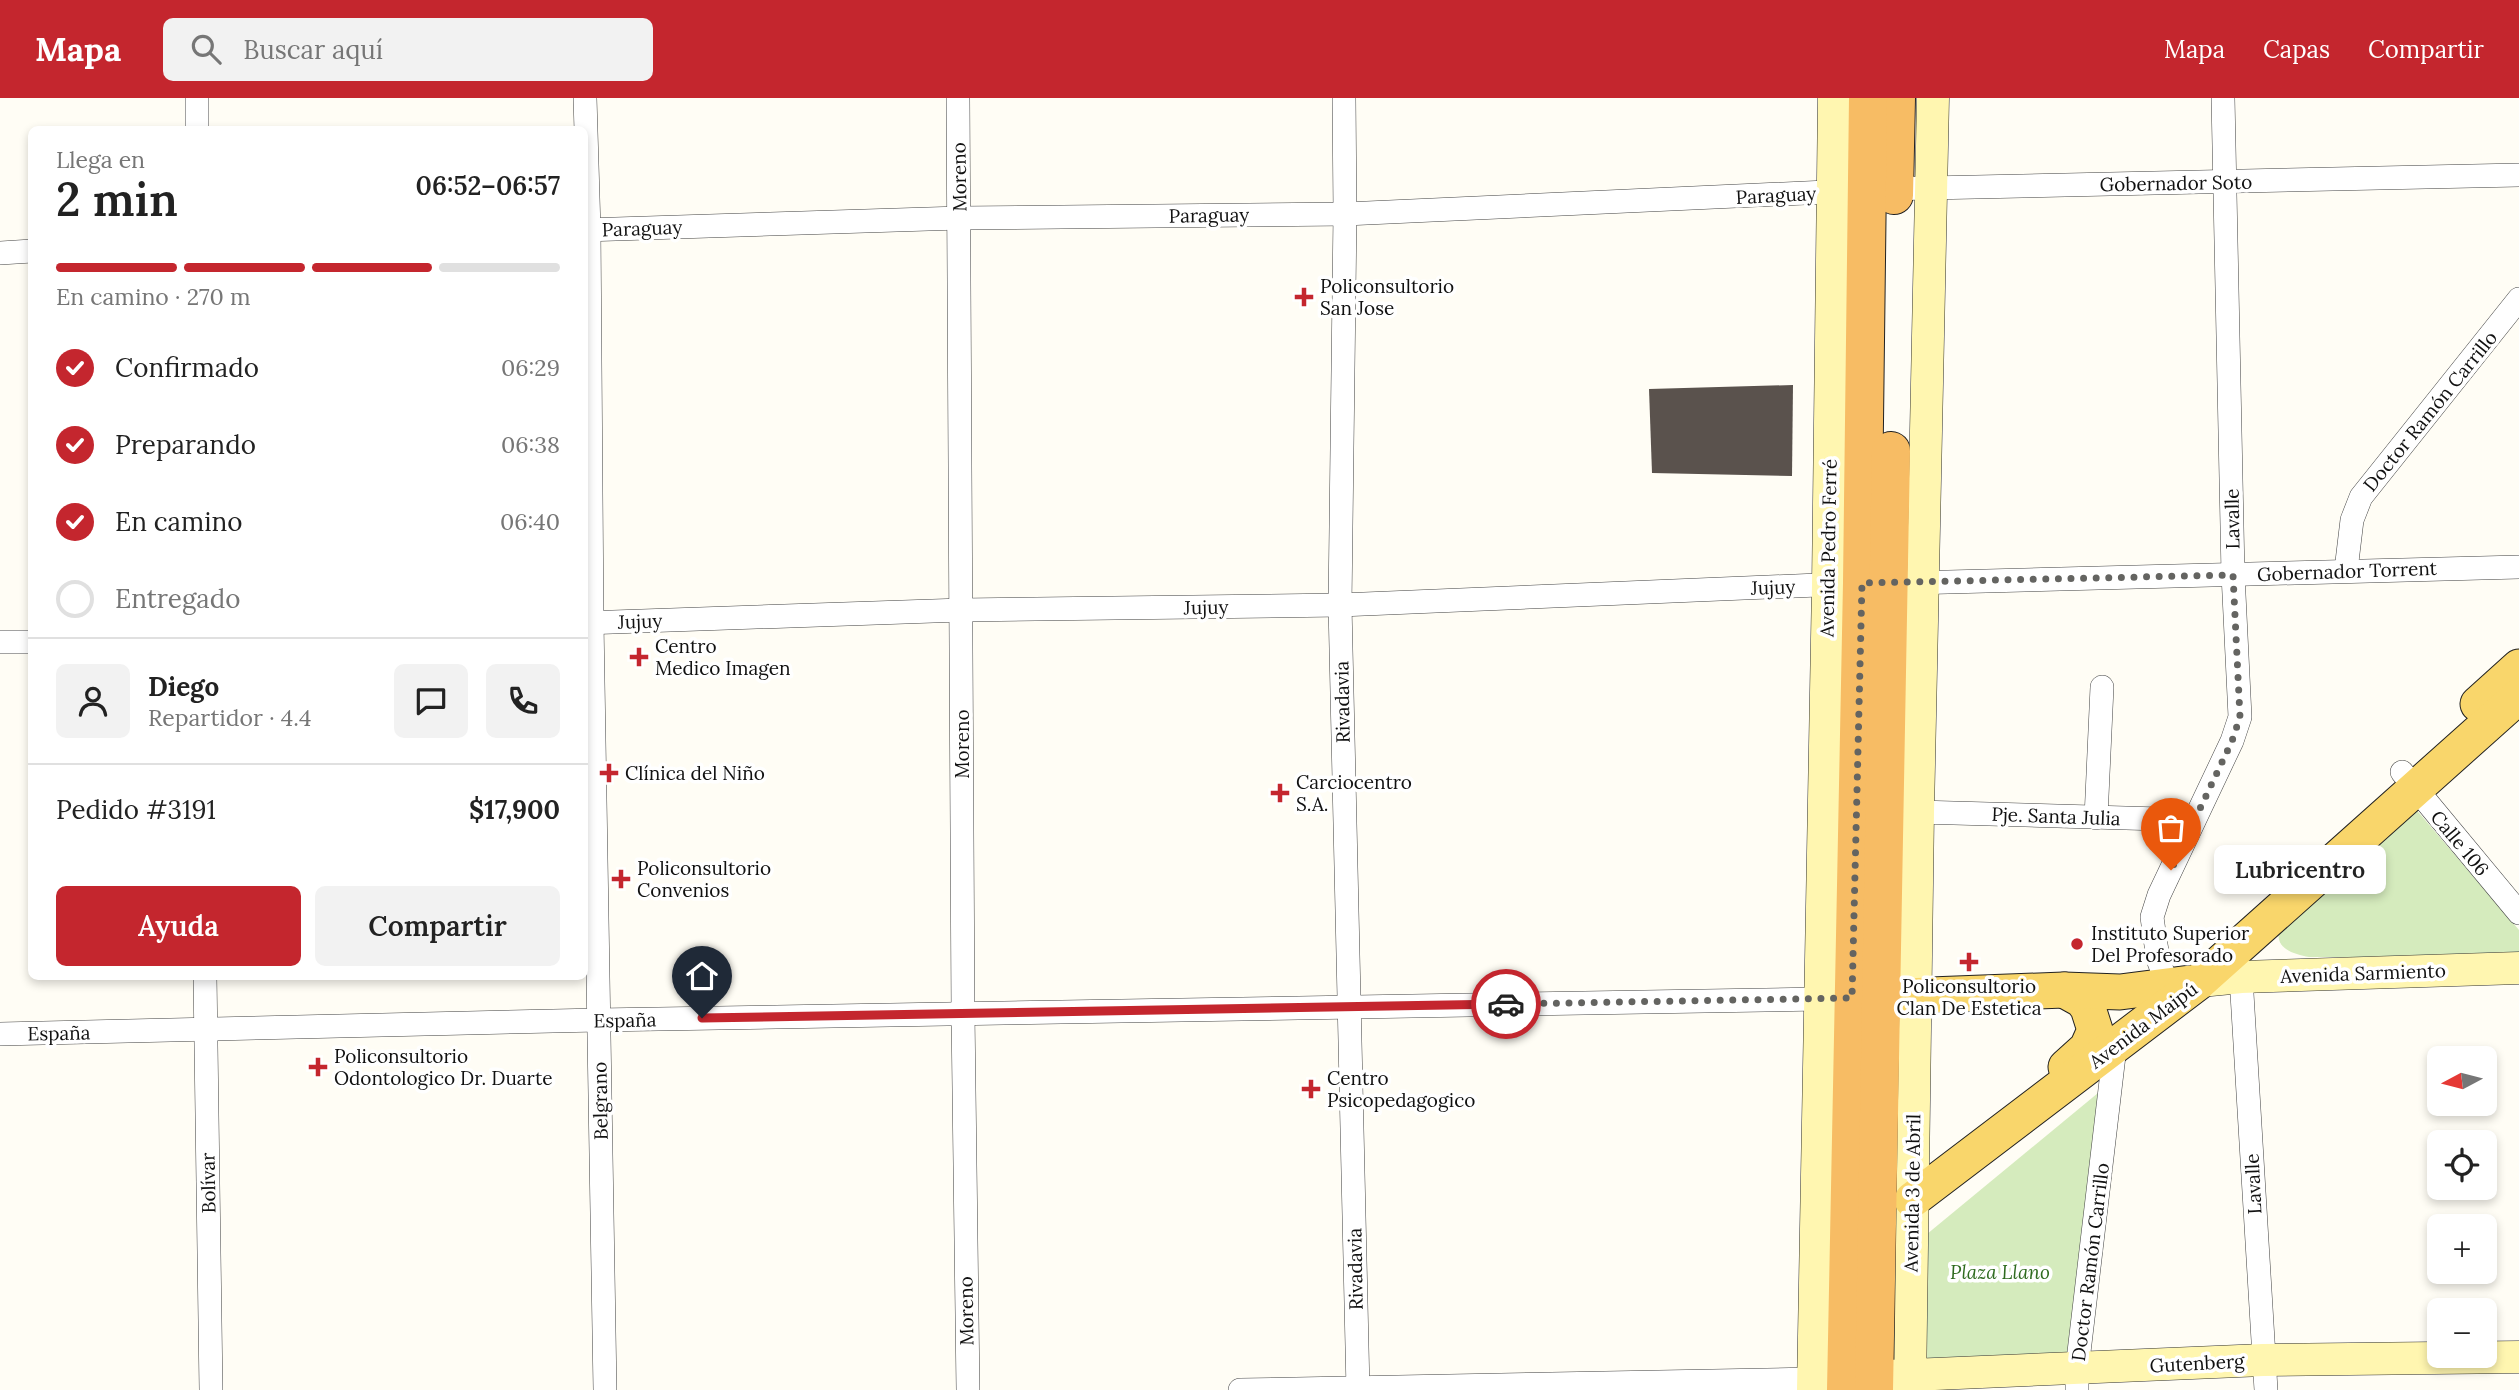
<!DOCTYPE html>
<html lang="es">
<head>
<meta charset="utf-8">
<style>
	:root { --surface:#fff; --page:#f2f2f2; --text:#222; --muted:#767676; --line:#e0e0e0; --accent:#c4262e }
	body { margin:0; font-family:Lora,serif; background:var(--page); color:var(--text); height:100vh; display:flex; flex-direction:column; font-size:26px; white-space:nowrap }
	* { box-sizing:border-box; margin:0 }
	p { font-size:23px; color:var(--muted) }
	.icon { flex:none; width:38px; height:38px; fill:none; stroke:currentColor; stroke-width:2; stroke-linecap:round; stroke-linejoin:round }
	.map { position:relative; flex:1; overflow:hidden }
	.drawer { position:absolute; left:28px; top:28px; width:560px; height:854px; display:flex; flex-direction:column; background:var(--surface); border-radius:10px; box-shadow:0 4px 10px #0003 }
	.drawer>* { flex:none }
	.needle { width:46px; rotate:263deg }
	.controls { position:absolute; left:2427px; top:948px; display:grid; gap:14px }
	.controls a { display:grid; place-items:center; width:70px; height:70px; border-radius:10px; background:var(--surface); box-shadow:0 4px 10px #0003; font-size:35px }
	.pin { position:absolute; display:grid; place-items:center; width:60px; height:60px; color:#fff; margin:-72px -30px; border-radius:50% 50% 50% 0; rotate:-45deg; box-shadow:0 0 7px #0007 }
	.pin .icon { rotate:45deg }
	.courier { position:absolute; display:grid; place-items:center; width:70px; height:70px; margin:-35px; border:5px solid #c4262e; border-radius:50%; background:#fff; color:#222; box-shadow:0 2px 9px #0007 }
	.bubble { position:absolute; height:49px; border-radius:10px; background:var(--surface); box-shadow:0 4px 10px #0003; font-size:23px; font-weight:600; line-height:49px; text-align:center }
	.head em { font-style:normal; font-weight:600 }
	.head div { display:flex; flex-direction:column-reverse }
	.head { display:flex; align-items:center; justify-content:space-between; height:119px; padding:0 28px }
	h1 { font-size:46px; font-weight:600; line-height:52px }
	.bar { display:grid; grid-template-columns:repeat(4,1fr); gap:10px 7px; align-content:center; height:84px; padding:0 28px }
	.bar i { height:9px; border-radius:5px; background:var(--line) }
	.bar .current { background:var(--accent) }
	.bar p { grid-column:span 4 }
	.line { display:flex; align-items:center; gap:18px; padding:0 28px; border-top:2px solid var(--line) }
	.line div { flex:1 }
	.round { display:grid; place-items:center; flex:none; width:74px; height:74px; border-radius:10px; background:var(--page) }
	ol { padding:0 28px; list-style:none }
	li { display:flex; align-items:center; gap:21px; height:77px }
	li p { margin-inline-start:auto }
	li .icon { padding:7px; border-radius:50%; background:var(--accent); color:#fff; stroke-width:4 }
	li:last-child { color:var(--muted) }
	li i { width:38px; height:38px; border:4px solid var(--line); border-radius:50% }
	.action { display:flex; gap:14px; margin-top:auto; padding:14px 28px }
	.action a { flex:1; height:80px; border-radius:10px; background:var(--accent); color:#fff; font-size:28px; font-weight:600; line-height:80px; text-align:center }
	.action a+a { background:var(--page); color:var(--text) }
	header { display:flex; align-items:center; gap:42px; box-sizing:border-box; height:98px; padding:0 35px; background:var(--accent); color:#fff }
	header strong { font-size:33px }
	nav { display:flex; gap:38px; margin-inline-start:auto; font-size:24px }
	.search { width:490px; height:63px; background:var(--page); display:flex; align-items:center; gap:18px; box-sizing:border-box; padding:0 24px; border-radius:10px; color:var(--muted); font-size:26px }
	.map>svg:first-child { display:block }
	.green { fill:#d5ebbd }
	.building { fill:#5a524d }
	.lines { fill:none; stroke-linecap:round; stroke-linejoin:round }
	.minor-casing { stroke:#444; stroke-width:24 }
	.secondary-casing { stroke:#333; stroke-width:33 }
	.primary-casing { stroke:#222; stroke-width:37 }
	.trunk-casing { stroke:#222; stroke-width:40 }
	.minor { stroke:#fff; stroke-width:23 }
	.secondary { stroke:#fff6b0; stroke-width:32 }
	.primary { stroke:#f9d66b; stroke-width:35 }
	.trunk { stroke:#f7bc64; stroke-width:38 }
	.done { stroke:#646461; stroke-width:7; stroke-dasharray:0 12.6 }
	.route { stroke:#c4262e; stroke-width:9 }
	.poi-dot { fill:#c4262e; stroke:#fff; stroke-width:2.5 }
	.labels { text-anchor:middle; stroke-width:7; stroke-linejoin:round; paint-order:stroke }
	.street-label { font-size:19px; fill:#111; stroke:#fff }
	.poi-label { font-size:19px; fill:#111; stroke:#fff; text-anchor:start }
	.park-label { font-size:19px; font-style:italic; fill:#2f6b1f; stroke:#fff }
</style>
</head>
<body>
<header>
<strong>Mapa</strong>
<div class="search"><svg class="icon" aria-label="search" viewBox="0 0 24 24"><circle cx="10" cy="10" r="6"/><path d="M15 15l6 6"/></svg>Buscar aquí</div>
<nav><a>Mapa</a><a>Capas</a><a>Compartir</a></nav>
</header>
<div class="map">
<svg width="2519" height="1292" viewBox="0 0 2519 1292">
	<rect width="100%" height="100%" fill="#fffdf5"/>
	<g class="green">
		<path d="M2414 709 2519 832V860L2309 859C2294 856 2275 851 2279 832Z"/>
		<path d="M2098 995 2068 1261 1922 1267 1921 1141Z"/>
	</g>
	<path class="building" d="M1793 287 1792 378 1652 375 1649 291Z"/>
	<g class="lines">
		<g class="minor-casing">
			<g id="minor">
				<path d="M197 0V32"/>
				<path d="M585 0 589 132 592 524 605 1292"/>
				<path d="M958 0 963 916 968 1292"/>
				<path d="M1344 0 1345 116 1340 507 1358 1292"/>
				<path d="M1882 91 2519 77"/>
				<path d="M584 132 960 120 1345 116 1848 93"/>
				<path d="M0 155 32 153"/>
				<path d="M2346 472 2352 422 2361 399 2519 201"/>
				<path d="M1910 485 2519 469"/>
				<path d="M584 525 962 512 1340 507 1841 486"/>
				<path d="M0 544H32"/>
				<path d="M2402 674 2519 815"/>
				<path d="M1918 714 2194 722"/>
				<path d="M2096 720 2102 589"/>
				<path d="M205 878 211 1292"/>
				<path d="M2241 879 2266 1292"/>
				<path d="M2172 899 2159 864 2155 841 2152 819 2159 797 2232 643 2240 619 2233 476 2223 0"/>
				<path d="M0 936 598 922 1820 901"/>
				<path d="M1240 1292 1813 1281"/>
				<path d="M2077 1292V1271L2115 949"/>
			</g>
		</g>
		<g class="secondary-casing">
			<g id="secondary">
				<path d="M2200 883 2241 879 2519 870"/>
				<path d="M1888 1278 2263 1262 2519 1259"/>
				<path d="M1813 1292 1828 487 1834 0"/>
				<path d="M1910 1292 1918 714 1933 0"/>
			</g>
		</g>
		<g class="primary-casing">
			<g id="primary">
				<path d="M2478 606 2519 569"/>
				<path d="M2064 892 2082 902 2088 910 2095 932 2087 950 2066 969"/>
				<path d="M1852 900 2064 892 2120 894 2198 884"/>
				<path d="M1912 1102 2200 883 2519 598"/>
			</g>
		</g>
		<g class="trunk-casing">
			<g id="trunk">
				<path d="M1894 97 1896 0"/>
				<path d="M1846 1292 1862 485 1868 0"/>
				<path d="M1874 1292 1891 353"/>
			</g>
		</g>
		<use href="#minor" class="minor"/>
		<use href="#secondary" class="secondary"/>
		<use href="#primary" class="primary"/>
		<use href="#trunk" class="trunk"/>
	</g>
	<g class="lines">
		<path class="done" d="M1506 906 1852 900 1862 485 2233 477 2240 619 2232 643 2171 772"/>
		<path class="route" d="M702 920 1506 906"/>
	</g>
	<g class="poi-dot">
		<path d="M1300.5 188.5h7v7h7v7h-7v7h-7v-7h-7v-7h7z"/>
		<path d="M635.5 548.5h7v7h7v7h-7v7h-7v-7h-7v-7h7z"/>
		<path d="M605.5 664.5h7v7h7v7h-7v7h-7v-7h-7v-7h7z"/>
		<path d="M1276.5 684.5h7v7h7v7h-7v7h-7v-7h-7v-7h7z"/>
		<path d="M617.5 770.5h7v7h7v7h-7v7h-7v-7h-7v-7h7z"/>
		<circle cx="2077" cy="846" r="7"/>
		<path d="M1965.5 853.5h7v7h7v7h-7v7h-7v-7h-7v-7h7z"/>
		<path d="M314.5 958.5h7v7h7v7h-7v7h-7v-7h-7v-7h7z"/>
		<path d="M1307.5 980.5h7v7h7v7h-7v7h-7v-7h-7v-7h7z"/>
	</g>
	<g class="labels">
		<g class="street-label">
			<text transform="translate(959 79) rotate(-91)" y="7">Moreno</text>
			<text transform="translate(2176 85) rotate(-1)" y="7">Gobernador Soto</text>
			<text transform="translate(1776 97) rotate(-3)" y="7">Paraguay</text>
			<text transform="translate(1209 117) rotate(-1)" y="7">Paraguay</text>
			<text transform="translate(642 130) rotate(-2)" y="7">Paraguay</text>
			<text transform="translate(2430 313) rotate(-51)" y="7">Doctor Ramón Carrillo</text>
			<text transform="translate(2232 421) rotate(-91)" y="7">Lavalle</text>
			<text transform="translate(1828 450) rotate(-89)" y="7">Avenida Pedro Ferré</text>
			<text transform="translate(2347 473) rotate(-2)" y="7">Gobernador Torrent</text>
			<text transform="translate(1773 489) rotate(-2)" y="7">Jujuy</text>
			<text transform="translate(1206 509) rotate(-1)" y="7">Jujuy</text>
			<text transform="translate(640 523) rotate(-2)" y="7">Jujuy</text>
			<text transform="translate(1342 604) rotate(-91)" y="7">Rivadavia</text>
			<text transform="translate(962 646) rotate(-90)" y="7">Moreno</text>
			<text transform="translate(2056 718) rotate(2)" y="7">Pje. Santa Julia</text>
			<text transform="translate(2460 745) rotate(50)" y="7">Calle 106</text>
			<text transform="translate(2363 875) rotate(-2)" y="7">Avenida Sarmiento</text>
			<text transform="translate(625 922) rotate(-1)" y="7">España</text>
			<text transform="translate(2143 927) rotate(-37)" y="7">Avenida Maipú</text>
			<text transform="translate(59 935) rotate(-1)" y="7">España</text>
			<text transform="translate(600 1003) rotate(-91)" y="7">Belgrano</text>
			<text transform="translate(208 1085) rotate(-91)" y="7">Bolívar</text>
			<text transform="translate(2253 1086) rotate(-93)" y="7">Lavalle</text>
			<text transform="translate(1912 1095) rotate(-89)" y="7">Avenida 3 de Abril</text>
			<text transform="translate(2090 1164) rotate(-83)" y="7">Doctor Ramón Carrillo</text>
			<text transform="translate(1355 1171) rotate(-91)" y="7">Rivadavia</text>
			<text transform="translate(966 1213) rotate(-91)" y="7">Moreno</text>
			<text transform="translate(2197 1265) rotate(-3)" y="7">Gutenberg</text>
		</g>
		<g class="poi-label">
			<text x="1320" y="195">Policonsultorio<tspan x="1320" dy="22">San Jose</tspan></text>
			<text x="655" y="555">Centro<tspan x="655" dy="22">Medico Imagen</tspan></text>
			<text x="625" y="682">Clínica del Niño</text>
			<text x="1296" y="691">Carciocentro<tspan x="1296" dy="22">S.A.</tspan></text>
			<text x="637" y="777">Policonsultorio<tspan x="637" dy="22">Convenios</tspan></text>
			<text x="2091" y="842">Instituto Superior<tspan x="2091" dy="22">Del Profesorado</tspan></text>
			<text x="1969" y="895" text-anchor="middle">Policonsultorio<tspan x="1969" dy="22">Clan De Estetica</tspan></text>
			<text x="334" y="965">Policonsultorio<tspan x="334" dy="22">Odontologico Dr. Duarte</tspan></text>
			<text x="1327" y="987">Centro<tspan x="1327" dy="22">Psicopedagogico</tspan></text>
		</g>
		<g class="park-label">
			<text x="2000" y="1181">Plaza Llano</text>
		</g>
	</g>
</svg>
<div class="controls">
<a><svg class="needle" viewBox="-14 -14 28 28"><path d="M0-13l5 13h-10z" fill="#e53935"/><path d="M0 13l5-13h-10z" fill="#767676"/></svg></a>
<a><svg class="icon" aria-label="locate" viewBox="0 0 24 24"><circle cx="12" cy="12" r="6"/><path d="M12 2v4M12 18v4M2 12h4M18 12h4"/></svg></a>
<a>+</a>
<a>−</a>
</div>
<div class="pin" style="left:2171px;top:772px;background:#ea580c"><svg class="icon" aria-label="bag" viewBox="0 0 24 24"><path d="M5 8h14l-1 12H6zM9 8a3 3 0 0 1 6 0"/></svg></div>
<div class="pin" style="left:702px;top:920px;background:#1f2937"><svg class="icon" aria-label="home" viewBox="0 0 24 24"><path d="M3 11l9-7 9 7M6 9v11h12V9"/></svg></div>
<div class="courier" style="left:1506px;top:906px"><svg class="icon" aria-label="car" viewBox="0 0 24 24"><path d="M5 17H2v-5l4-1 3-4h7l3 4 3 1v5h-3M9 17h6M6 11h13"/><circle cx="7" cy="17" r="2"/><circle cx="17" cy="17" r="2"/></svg></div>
<div class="bubble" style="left:2214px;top:747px;width:172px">Lubricentro</div>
<section class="drawer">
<div class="head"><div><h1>2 min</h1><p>Llega en</p></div><em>06:52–06:57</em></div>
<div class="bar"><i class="current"></i><i class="current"></i><i class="current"></i><i></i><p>En camino · 270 m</p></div>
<ol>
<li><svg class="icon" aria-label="check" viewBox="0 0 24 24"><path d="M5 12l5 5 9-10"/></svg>Confirmado<p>06:29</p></li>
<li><svg class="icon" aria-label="check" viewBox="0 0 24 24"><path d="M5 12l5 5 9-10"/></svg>Preparando<p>06:38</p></li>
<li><svg class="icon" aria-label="check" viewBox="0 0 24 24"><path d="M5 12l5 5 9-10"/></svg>En camino<p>06:40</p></li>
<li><i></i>Entregado</li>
</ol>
<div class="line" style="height:126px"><a class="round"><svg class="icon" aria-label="person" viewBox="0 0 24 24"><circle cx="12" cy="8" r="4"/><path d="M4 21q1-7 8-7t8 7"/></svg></a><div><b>Diego</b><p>Repartidor · 4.4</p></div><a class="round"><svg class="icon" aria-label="chat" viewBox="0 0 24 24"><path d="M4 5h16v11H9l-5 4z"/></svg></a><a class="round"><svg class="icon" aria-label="phone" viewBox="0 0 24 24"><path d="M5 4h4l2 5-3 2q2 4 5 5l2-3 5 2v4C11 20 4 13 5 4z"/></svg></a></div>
<div class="line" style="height:91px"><div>Pedido #3191</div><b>$17,900</b></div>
<div class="action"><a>Ayuda</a><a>Compartir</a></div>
</section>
</div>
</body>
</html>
